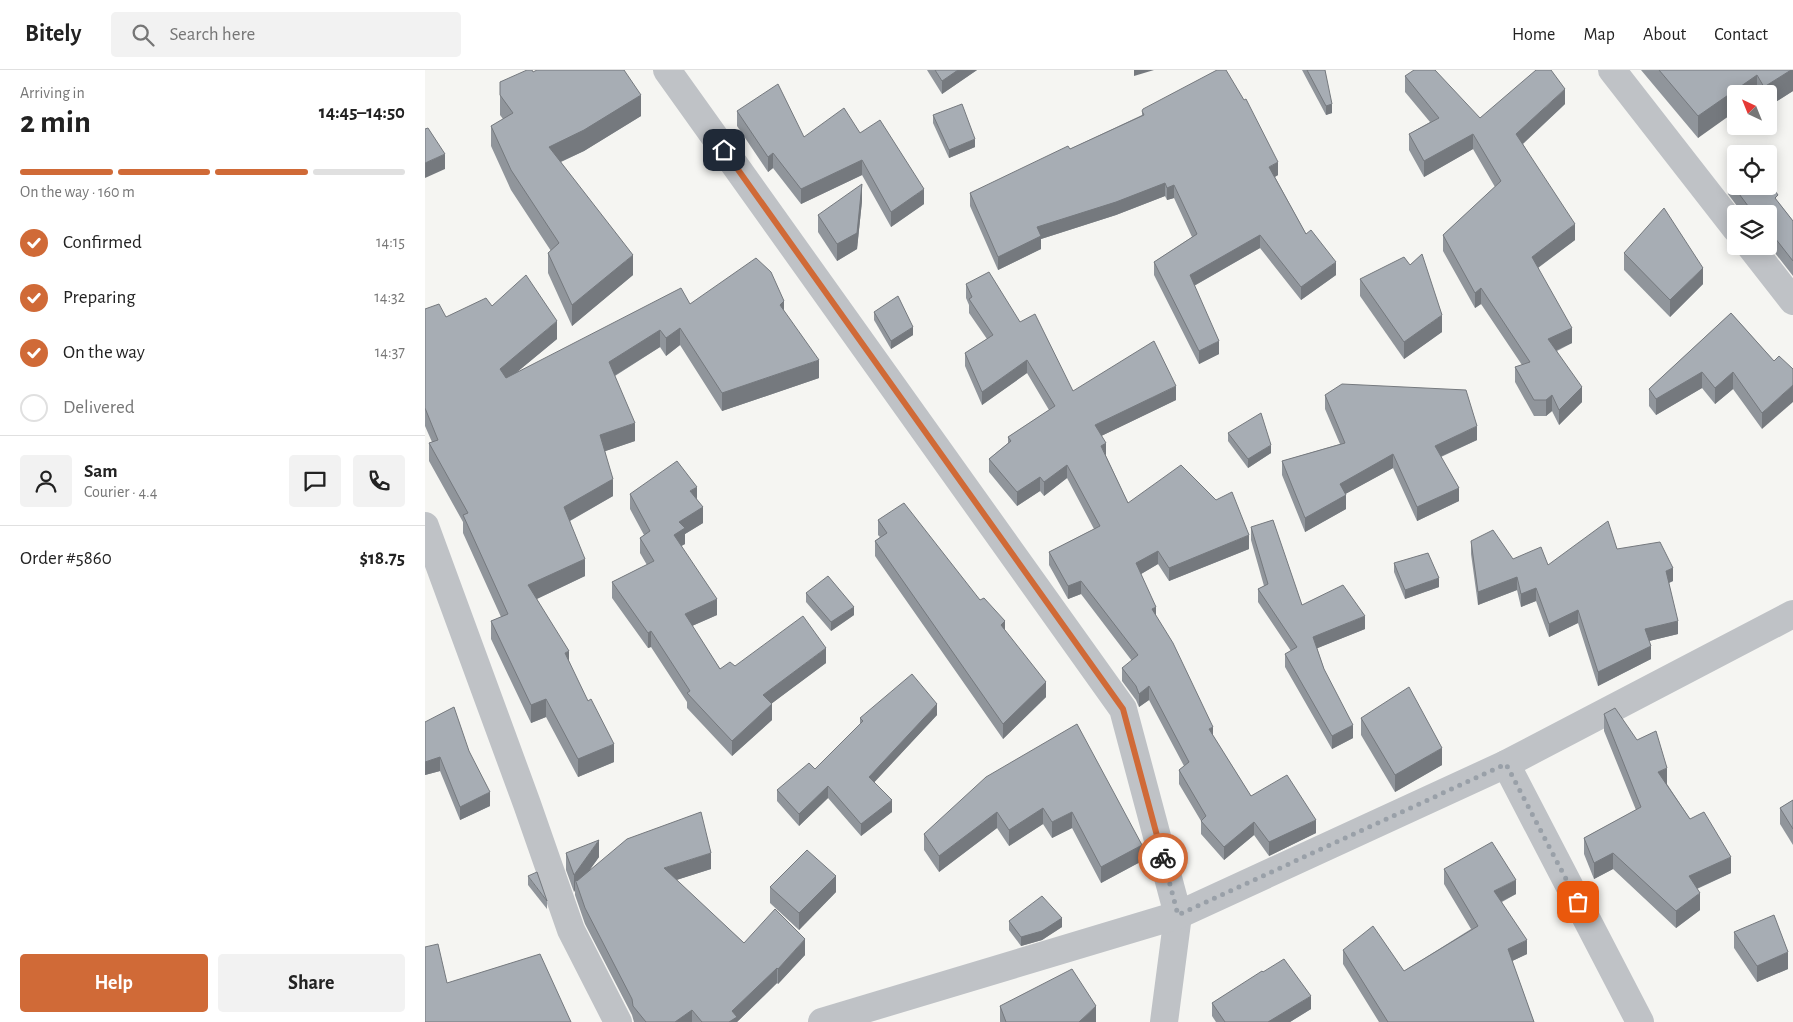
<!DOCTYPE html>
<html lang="en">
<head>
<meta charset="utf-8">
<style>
	:root { --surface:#fff; --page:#f2f2f2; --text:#222; --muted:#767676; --line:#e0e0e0; --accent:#d06a37 }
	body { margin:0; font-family:"Alegreya Sans",sans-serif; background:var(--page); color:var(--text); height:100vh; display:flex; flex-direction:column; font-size:19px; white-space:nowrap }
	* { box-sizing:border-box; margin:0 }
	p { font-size:16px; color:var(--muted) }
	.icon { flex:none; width:28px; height:28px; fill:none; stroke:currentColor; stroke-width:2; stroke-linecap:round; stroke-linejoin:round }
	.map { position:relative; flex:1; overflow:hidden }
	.drawer { display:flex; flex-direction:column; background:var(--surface); width:425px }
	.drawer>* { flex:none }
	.needle { width:32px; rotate:317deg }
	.fabs { position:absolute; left:1302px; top:15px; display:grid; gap:10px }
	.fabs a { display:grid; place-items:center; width:50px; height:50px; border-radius:5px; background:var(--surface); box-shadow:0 2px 12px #0003; font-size:25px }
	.pin { position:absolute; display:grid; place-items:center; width:42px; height:42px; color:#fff; margin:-21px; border-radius:10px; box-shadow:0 2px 8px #0006 }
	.courier { position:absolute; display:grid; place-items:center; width:50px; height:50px; margin:-25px; border:4px solid #d06a37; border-radius:50%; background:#fff; color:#222; box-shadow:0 1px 6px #0007 }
	.overview em { font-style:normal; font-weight:700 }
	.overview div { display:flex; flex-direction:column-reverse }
	.overview { display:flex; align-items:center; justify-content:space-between; height:85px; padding:0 20px }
	h1 { font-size:32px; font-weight:700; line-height:38px }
	.bar { display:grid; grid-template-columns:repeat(4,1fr); gap:8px 5px; align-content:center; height:60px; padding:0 20px }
	.bar i { height:6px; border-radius:4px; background:var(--line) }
	.bar .current { background:var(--accent) }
	.bar p { grid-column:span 4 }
	.line { display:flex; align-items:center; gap:12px; padding:0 20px; border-top:1px solid var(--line) }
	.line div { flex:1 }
	.round { display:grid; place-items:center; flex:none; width:52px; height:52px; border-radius:5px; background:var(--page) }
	ol { padding:0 20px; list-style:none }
	li { display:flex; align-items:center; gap:15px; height:55px }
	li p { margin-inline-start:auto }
	li .icon { padding:5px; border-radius:50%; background:var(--accent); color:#fff; stroke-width:4 }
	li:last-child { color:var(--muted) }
	li i { width:28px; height:28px; border:2px solid var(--line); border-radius:50% }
	.primary-button { display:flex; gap:10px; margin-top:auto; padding:10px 20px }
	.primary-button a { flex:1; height:58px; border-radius:5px; background:var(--accent); color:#fff; font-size:20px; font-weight:700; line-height:58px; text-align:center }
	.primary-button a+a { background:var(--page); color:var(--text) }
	header { display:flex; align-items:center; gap:30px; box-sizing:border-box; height:70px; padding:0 25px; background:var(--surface); border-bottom:1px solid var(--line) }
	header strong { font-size:24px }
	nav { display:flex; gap:28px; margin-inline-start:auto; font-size:18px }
	.search { width:350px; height:45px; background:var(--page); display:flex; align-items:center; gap:12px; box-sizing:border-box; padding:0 18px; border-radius:5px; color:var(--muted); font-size:19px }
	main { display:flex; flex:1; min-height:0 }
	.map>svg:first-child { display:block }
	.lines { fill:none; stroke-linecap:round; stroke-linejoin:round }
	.street { stroke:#bfc2c6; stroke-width:28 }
	.wall { fill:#90959b }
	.shaded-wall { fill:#75797e }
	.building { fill:#a7adb4; stroke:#75797e }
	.done { stroke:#99a0a8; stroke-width:5; stroke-dasharray:0 9 }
	.route { stroke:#d06a37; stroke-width:6 }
</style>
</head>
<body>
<header>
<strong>Bitely</strong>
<div class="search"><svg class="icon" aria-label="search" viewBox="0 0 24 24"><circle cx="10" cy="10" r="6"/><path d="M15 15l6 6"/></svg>Search here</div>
<nav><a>Home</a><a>Map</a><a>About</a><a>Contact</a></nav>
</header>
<main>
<section class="drawer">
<div class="overview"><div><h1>2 min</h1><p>Arriving in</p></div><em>14:45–14:50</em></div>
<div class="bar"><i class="current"></i><i class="current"></i><i class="current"></i><i></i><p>On the way · 160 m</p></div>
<ol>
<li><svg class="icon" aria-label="check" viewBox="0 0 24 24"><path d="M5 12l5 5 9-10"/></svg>Confirmed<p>14:15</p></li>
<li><svg class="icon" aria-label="check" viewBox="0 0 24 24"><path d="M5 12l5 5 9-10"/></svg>Preparing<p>14:32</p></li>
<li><svg class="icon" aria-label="check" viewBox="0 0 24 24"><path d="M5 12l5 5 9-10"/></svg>On the way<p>14:37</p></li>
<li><i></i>Delivered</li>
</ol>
<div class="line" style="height:90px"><a class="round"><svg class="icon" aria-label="person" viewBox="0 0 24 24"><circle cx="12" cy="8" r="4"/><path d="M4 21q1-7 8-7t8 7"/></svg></a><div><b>Sam</b><p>Courier · 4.4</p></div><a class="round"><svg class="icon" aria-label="chat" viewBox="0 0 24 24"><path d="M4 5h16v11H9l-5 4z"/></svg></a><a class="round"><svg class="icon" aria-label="phone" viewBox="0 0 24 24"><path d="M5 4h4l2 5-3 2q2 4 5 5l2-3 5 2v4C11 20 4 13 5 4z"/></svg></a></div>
<div class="line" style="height:65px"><div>Order #5860</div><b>$18.75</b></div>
<div class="primary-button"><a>Help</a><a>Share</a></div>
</section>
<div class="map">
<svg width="1368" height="952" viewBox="0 0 1368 952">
	<rect width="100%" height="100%" fill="#f5f5f2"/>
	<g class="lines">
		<g class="street">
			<path d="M242 0 698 639 753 845 739 952"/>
			<path d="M1187 0 1311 159"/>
			<path d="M1325 176 1368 231"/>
			<path d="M0 456 102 734 146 860 193 952"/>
			<path d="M1081 694 1215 952"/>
			<path d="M397 952 753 845 1081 694 1368 544"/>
		</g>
	</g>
	<g class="wall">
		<path d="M502 0H552L517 24Z"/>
		<path d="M877 0H900L907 43 901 45Z"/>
		<path d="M1216 0H1368V21L1344 36V24H1311L1273 68Z"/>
		<path d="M108 2 216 46 159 81 136 92 208 205 147 256 123 203V183L126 181 86 120 66 76V56L78 49 75 45V12Z"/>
		<path d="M980 6 1055 48 1140 34 1098 74 1150 170 1113 198 1147 273 1132 281 1157 332 1134 355 1127 341 1121 346H1109L1090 312V297L1097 295 1056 234 1050 238 1018 181V165L1070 117 1048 79 999 107 984 80V64L1005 52 980 22Z"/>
		<path d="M312 41 379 67 435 63 499 134 466 157 437 105 376 134 348 98 343 102 312 56Z"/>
		<path d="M717 41 853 105 850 107 881 164 911 205 876 230 835 178 769 216 794 284 774 294 729 205V192L767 167 749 128 742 130 740 126 691 145 616 169V179L573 200 545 136V123L645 79 717 45Z"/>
		<path d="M508 45 550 77 524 88 508 53Z"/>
		<path d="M1303 109 1353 132 1368 151V206L1350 183 1344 161V144H1318L1303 124Z"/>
		<path d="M437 131 432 179 412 191 393 162V145Z"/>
		<path d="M1199 183 1278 214 1245 247 1199 200Z"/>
		<path d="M935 209 1017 262 979 289 935 226Z"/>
		<path d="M541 214 595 252 648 321 751 330 676 366 681 386 703 433 824 479 744 511 733 494 716 504 731 546 788 666 826 726 891 763 844 786 829 765 799 790 776 764V751L754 714V700L759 696 724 630 714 637 711 630 697 611V598L707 591 656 524 643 529 624 495V482L669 459 642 408 619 426 615 421 592 436 564 402V389L583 373V367L624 340 602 303 557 335 540 296V283L562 269 544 243V235L541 228Z"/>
		<path d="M265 234 359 242 394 308 297 341 255 275 241 286 235 277 190 306 210 371 180 381 188 426 145 451 160 506 112 529 144 592 189 692 153 707 121 647 106 653 66 569V551L76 547 38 463V452L4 391V373L7 372 0 356V239L21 247 67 236 132 269 92 302Z"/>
		<path d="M449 242 488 265 466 279 449 250Z"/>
		<path d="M1306 243 1349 291 1337 359 1308 319 1290 334 1277 318 1231 345 1224 336V319Z"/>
		<path d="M900 325 1052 370 1016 387 1034 431 992 451 968 398 920 424 921 439 880 462 857 405V391L915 374 900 339Z"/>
		<path d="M803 363 846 383 823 398 803 371Z"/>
		<path d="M205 424 272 429 278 453 260 464V474L256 476 292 545 267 556 295 599 310 596 401 593 347 633V650L307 686 262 638V632L226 577 223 578 187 528V512L222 495 215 483V468L219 465 205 439Z"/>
		<path d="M453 450 555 530 580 560 621 627 578 669 450 486V471L455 467 453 465Z"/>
		<path d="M826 457 877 535 940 559 892 578 899 599 928 668 907 679 860 597V584L866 581 833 532V519L839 516 826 470Z"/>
		<path d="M1046 471 1088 489 1123 495 1192 479 1248 511 1244 513 1253 564 1224 571 1226 589 1173 616 1153 553 1124 567 1111 531 1096 537 1092 520 1053 535 1046 484Z"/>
		<path d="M969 493 1014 517 980 529 969 502Z"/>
		<path d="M381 523 429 545 406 561 381 532Z"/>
		<path d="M1179 644 1242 714 1265 749 1306 803 1272 819 1275 840 1251 858 1188 799 1169 809 1159 784V768L1211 740 1179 661Z"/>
		<path d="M512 645 449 712 467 742 436 766 403 728 374 756 352 731V720L390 699 435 654V648Z"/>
		<path d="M936 648 1017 695 970 722 936 665Z"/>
		<path d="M0 652 44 681 65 736 35 750 15 701 0 705Z"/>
		<path d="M652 654 717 791 676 813 647 758 627 768 618 754 584 776 572 758 514 802 499 780V764Z"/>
		<path d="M1368 730V775L1355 754V738Z"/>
		<path d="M141 783 174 787 164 801 286 799 251 810 319 873 380 885 353 914 352 913 312 952H209L207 945 160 854 150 825V820L149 822 141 800Z"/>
		<path d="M1019 799 1091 824 1077 832 1102 884 1087 891 1109 952H954L918 894V880L979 901 1046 859 1019 814Z"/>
		<path d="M103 806 122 831V839L103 815Z"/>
		<path d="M345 817 411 822 374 860 345 833Z"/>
		<path d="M584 851 637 857 617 870 596 876 584 860Z"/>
		<path d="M1309 862 1363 899 1332 912 1309 878Z"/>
		<path d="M838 902 886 939 865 952H791L787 946V933Z"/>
		<path d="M575 936 671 952H575Z"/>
	</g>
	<g class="shaded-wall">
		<path d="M533 0H552L517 24V11Z"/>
		<path d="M709 0H729L709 6Z"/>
		<path d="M1366 0H1368V21L1344 36V24H1339V17Z"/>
		<path d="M1332 5V24H1311V41L1273 68V46Z"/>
		<path d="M1140 19V34L1091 80V64Z"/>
		<path d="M216 25V46L159 81 124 97V77Z"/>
		<path d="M907 34V43L901 45V36Z"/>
		<path d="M1048 64V79L999 107V91Z"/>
		<path d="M550 69V77L524 88V80Z"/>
		<path d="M348 83V98L343 102V87Z"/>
		<path d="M20 84V99L0 108V93Z"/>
		<path d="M437 90V105L376 134V119Z"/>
		<path d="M853 92V105L844 110V97Z"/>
		<path d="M740 113V126L691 145 616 169V179L573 200V187L612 157Z"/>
		<path d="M437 114V131L432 179 412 191V174Z"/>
		<path d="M749 115V128L742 130V118Z"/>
		<path d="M499 119V134L466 157V142Z"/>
		<path d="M1341 137V144H1333Z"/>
		<path d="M1150 154V170L1107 202V187Z"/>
		<path d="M835 165V178L765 218V205Z"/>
		<path d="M208 185V205L147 256V235Z"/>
		<path d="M911 192V205L876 230V217Z"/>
		<path d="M1278 198V214L1245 247V230Z"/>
		<path d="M1056 218V234L1050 238V223Z"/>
		<path d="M359 231V249L355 235Z"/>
		<path d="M1017 245V262L979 289V272Z"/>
		<path d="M132 251V269L75 316V299Z"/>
		<path d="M488 257V265L466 279V271Z"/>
		<path d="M255 258V275L241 286V268Z"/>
		<path d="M1147 258V273L1123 284V269Z"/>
		<path d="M235 260V277L184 309V292Z"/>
		<path d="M794 271V284L774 294V281Z"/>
		<path d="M394 290V308L297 341V323Z"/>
		<path d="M602 290V303L557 335V322Z"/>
		<path d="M1277 302V318L1231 345V329Z"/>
		<path d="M1308 302V319L1290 334V318Z"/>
		<path d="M1368 315V332L1337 359V343Z"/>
		<path d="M751 316V330L670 369V355Z"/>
		<path d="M1157 317V332L1134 355V340Z"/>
		<path d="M1127 325V341L1121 346V330Z"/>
		<path d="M210 353V371L175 383V365Z"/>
		<path d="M1052 356V370L1010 389V376Z"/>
		<path d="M681 373V386L676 376Z"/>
		<path d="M846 375V383L823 398V389Z"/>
		<path d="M968 384V398L915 427V414Z"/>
		<path d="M642 395V408L619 426V412Z"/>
		<path d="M615 407V421L592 436V422Z"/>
		<path d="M188 409V426L139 454V437Z"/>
		<path d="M272 417V432L265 421Z"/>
		<path d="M1034 418V431L992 451V437Z"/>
		<path d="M921 425V439L880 462V448Z"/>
		<path d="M278 437V453L260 464V474L249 480V465L254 452Z"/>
		<path d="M824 465V479L744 511V498Z"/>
		<path d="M733 481V494L711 507V493Z"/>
		<path d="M160 489V506L103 533V515Z"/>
		<path d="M1248 498V511L1241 514V501Z"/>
		<path d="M1092 507V520L1053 535V522Z"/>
		<path d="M1014 508V517L980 529V520Z"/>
		<path d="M656 511V524L643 529V516Z"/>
		<path d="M1111 518V531L1096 537V524Z"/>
		<path d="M292 529V545L260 559V544Z"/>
		<path d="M429 537V545L406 561V552Z"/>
		<path d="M731 537V551L727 539Z"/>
		<path d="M1153 540V553L1124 567V554Z"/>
		<path d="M940 546V559L888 580V567Z"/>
		<path d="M580 551V566L576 555Z"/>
		<path d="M1253 551V564L1220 572V559Z"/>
		<path d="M226 561V577L223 578V563Z"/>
		<path d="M1226 576V589L1173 616V602Z"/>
		<path d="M401 578V593L338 640V625Z"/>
		<path d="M144 581V599L140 583Z"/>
		<path d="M621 612V627L578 669V654Z"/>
		<path d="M724 616V630L714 637V624Z"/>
		<path d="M121 629V647L106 653V635Z"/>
		<path d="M347 634V650L307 686V671Z"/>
		<path d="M512 634V645L444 718V707Z"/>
		<path d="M928 655V668L907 679V666Z"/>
		<path d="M788 657V670L784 659Z"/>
		<path d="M189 674V692L153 707V689Z"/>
		<path d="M1017 678V695L970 722V705Z"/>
		<path d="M15 687V701L0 705V692Z"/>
		<path d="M1242 698V714L1233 719V702Z"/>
		<path d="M403 716V728L374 756V744Z"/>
		<path d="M65 722V736L35 750V737Z"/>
		<path d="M467 730V742L436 766V754Z"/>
		<path d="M618 738V754L584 776V760Z"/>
		<path d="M572 742V758L514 802V786Z"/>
		<path d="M647 742V758L627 768V752Z"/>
		<path d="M891 750V763L844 786V772Z"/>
		<path d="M829 752V765L799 790V777Z"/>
		<path d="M174 770V787L153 816 150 809V820L149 822V805Z"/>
		<path d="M717 775V791L676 813V797Z"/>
		<path d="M286 783V799L239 814V798Z"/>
		<path d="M1188 783V799L1169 809V793Z"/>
		<path d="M1306 787V803L1264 822V806Z"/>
		<path d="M411 806V822L374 860V843Z"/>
		<path d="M1091 810V824L1069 835V821Z"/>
		<path d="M1275 823V840L1251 858V841Z"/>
		<path d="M637 848V857L617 870 596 876V867Z"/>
		<path d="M380 869V885L353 914V899Z"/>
		<path d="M1102 870V884L1083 893V879Z"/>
		<path d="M1363 882V899L1332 912V896Z"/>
		<path d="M352 898V913L312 952H304L307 941Z"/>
		<path d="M886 926V939L865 952H843Z"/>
		<path d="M671 936V952H654Z"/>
		<path d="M267 940V952H250Z"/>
	</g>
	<g class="building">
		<path d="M102 0H107L108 2 112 0H199L216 25 159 60 124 77 208 185 147 235 123 183 134 173 86 100 66 56 88 43 75 25V12Z"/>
		<path d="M510 0H533L517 11Z"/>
		<path d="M792 0H801L819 30 821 29 853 92 844 97 881 164 886 160 911 192 876 217 835 165 765 205 794 271 774 281 729 192 772 164 749 115 742 118 740 113 691 132 612 157 616 166 573 187 545 123 643 76 645 79 719 45 717 41 718 39Z"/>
		<path d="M882 0H900L907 34 901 36Z"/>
		<path d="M989 0H1010L1055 48 1111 0H1126L1140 19 1091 64 1150 154 1107 187 1147 258 1123 269 1157 317 1134 340 1127 325 1121 330H1109L1090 297 1105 292 1056 218 1050 223 1018 165 1076 111 1048 64 999 91 984 64 1014 48 980 6Z"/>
		<path d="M1234 0H1366L1339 17 1332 5 1273 46Z"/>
		<path d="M353 14 379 67 419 38 435 63 455 50 499 119 466 142 437 90 376 119 348 83 343 87 312 41Z"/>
		<path d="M537 34 550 69 524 80 508 45Z"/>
		<path d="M3 58 20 84 0 93V59Z"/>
		<path d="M1311 103V116H1344V112L1353 125 1350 128 1368 151V191L1350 168 1344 146V144H1343L1341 137 1333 144H1329L1303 109Z"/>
		<path d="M437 114 432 163 412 174 393 145Z"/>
		<path d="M1239 138 1278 198 1245 230 1199 183Z"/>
		<path d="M997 184 1017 245 979 272 935 209 979 187 985 195Z"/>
		<path d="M331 188 346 202 359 231 355 235 394 290 297 323 255 258 241 268 235 260 184 292 210 353 175 365 188 409 139 437 160 489 103 515 144 581 140 583 163 631 166 629 189 674 153 689 121 629 106 635 66 551 83 544 38 445 43 443 4 373 13 370 0 338V239L14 234 21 247 61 228 67 236 101 205 132 251 75 299 81 308 256 218 265 234Z"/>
		<path d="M564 202 595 252 610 244 648 321 729 271 751 316 670 355 681 373 676 376 703 433 756 395 791 430 807 422 824 465 744 498 733 481 711 493 731 537 727 539 748 573 788 657 784 659 826 726 862 705 891 750 844 772 829 752 799 777 776 751 781 746 754 700 764 692 724 616 714 624 711 616 697 598 713 585 656 511 643 516 624 482 675 456 642 395 619 412 615 407 592 422 564 389 586 371 583 367 630 336 602 290 557 322 540 283 568 265 544 229 547 227 541 214Z"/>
		<path d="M473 226 488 257 466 271 449 242Z"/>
		<path d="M1306 243 1349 291 1354 286 1368 299V315L1337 343 1308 302 1290 318 1277 302 1231 329 1224 319Z"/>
		<path d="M917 314 1041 320 1052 356 1010 376 1034 418 992 437 968 384 915 414 921 425 880 448 857 391 920 373 900 325Z"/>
		<path d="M836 343 846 375 823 389 803 363Z"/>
		<path d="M252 391 272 417 265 421 278 437 254 452 260 458 249 465 292 529 260 544 295 599 305 592 310 596 378 546 401 578 338 625 347 634 307 671 262 623 265 621 226 561 223 563 187 512 229 491 215 468 225 461 205 424Z"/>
		<path d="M479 433 555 530 559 528 580 551 576 555 621 612 578 654 450 471 462 463 453 450Z"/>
		<path d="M848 450 877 535 918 515 940 546 888 567 899 599 928 655 907 666 860 584 872 577 833 519 843 514 826 457Z"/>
		<path d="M1183 451 1192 479 1235 472 1248 498 1241 501 1253 551 1220 559 1226 576 1173 602 1153 540 1124 554 1111 518 1096 524 1092 507 1053 522 1046 471 1068 460 1088 489 1116 477 1123 495Z"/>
		<path d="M1003 483 1014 508 980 520 969 493Z"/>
		<path d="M403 506 429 537 406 552 381 523Z"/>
		<path d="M487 604 512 634 444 707 467 730 436 754 403 716 374 744 352 720 384 693 390 699 438 651 435 648Z"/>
		<path d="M984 617 1017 678 970 705 936 648Z"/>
		<path d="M29 637 44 681 65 722 35 737 15 687 0 692V652Z"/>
		<path d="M1190 638 1212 670 1231 661 1242 698 1233 702 1265 749 1279 742 1306 787 1264 806 1275 823 1251 841 1188 783 1169 793 1159 768 1216 737 1179 644Z"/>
		<path d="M652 654 717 775 676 797 647 742 627 752 618 738 584 760 572 742 514 786 499 764 561 707Z"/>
		<path d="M1368 730V759L1355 738Z"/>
		<path d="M276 742 286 783 239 798 319 873 350 839 380 869 353 899 352 898 307 941 312 947 304 952H277L267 940 250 952H221L208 936 207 929 160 838 150 809 152 811 202 769Z"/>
		<path d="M174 770 149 805 141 783Z"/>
		<path d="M1067 772 1091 810 1069 821 1102 870 1083 879 1109 952H963L918 880 948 856 979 901 1053 856 1019 799Z"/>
		<path d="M382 780 411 806 374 843 345 817Z"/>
		<path d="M112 802 122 831 103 806Z"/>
		<path d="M617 826 637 848 617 861 596 867 584 851Z"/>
		<path d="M1349 845 1363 882 1332 896 1309 862Z"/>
		<path d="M13 874 22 913 115 884 146 952H0V877Z"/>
		<path d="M859 889 886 926 843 952H800L787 933 837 901 838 902Z"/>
		<path d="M647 899 671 936 654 952H581L575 936Z"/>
	</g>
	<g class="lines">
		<path class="done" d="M738 788 753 845 1081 694 1153 832"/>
		<path class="route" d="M299 80 698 639 738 788"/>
	</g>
</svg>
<div class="fabs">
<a><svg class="needle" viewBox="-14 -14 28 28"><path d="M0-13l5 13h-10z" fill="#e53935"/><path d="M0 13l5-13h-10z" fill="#767676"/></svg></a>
<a><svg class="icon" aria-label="locate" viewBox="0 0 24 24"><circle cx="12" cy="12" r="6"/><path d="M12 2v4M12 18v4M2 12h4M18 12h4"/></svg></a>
<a><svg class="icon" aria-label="layers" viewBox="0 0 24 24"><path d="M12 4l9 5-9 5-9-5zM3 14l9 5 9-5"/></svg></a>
</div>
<div class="pin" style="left:1153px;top:832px;background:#ea580c"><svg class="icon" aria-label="bag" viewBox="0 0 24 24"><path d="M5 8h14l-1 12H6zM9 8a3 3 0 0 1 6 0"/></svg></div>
<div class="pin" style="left:299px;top:80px;background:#1f2937"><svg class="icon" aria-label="home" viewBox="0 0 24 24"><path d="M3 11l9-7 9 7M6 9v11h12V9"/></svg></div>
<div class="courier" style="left:738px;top:788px"><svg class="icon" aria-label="bike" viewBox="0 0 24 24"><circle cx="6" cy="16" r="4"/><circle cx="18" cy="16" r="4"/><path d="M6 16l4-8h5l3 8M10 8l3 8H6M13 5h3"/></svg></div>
</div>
</main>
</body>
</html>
